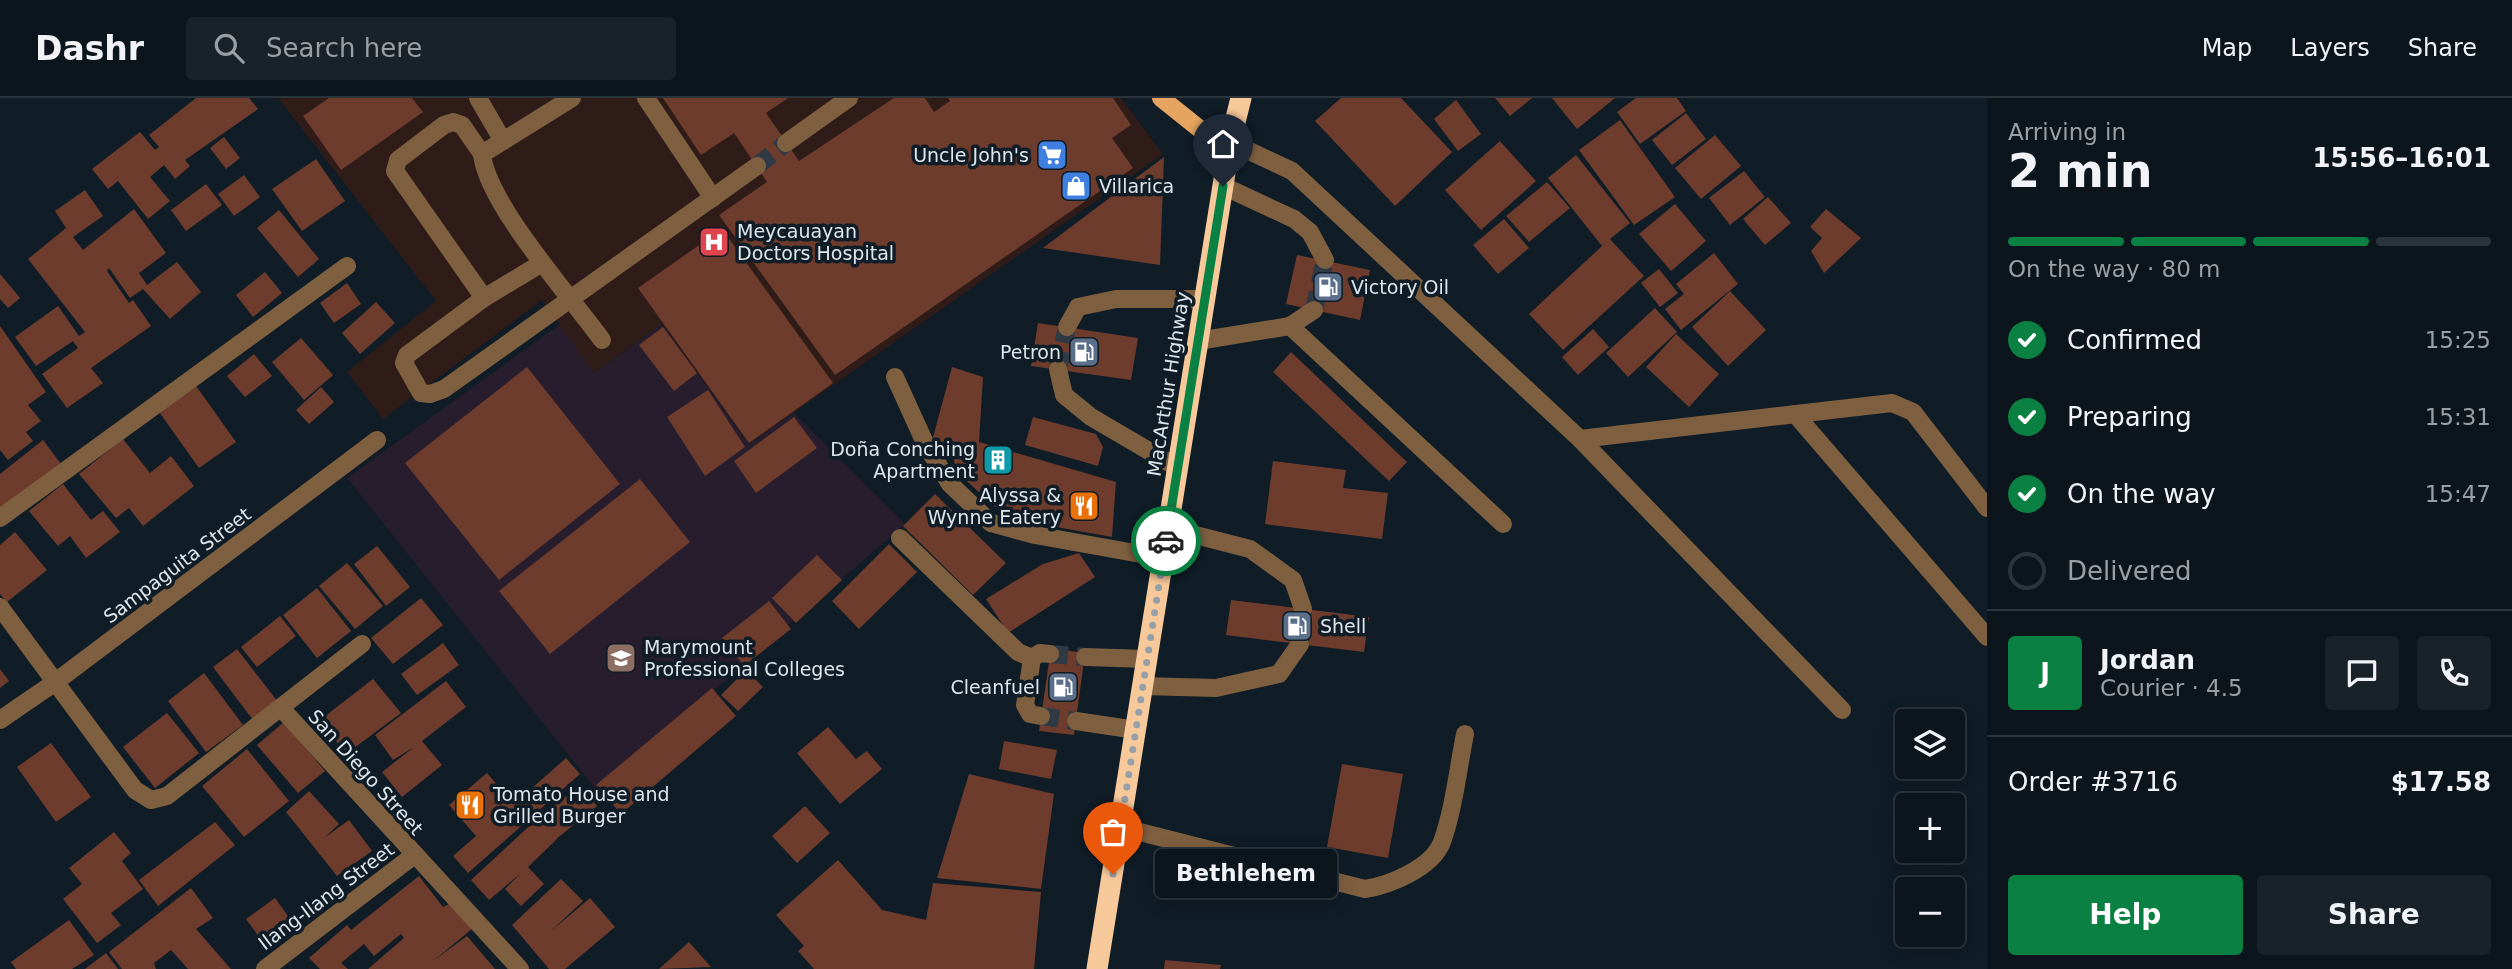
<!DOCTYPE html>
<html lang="en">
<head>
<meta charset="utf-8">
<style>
	:root { --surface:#0c151c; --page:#1a2229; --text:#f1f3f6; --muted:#9a9fa3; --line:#2c343b; --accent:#0b8043 }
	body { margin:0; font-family:"DejaVu Sans",sans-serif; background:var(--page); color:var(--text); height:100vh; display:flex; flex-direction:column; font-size:26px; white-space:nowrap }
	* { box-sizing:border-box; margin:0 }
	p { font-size:23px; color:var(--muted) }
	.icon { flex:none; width:38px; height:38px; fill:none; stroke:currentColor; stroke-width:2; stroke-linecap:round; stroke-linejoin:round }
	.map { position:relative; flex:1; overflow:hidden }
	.panel { display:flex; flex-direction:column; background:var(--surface); width:525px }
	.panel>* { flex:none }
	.tools { position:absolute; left:1895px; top:611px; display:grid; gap:14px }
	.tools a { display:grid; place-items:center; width:70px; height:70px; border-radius:7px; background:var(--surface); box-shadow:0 4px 18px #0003,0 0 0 2px var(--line); font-size:35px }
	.pin { position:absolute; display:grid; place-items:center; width:60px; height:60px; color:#fff; margin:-72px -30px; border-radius:50% 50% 50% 0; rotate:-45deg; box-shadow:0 0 7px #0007 }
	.pin .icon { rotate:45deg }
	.courier { position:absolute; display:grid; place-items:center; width:70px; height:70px; margin:-35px; border:5px solid #0b8043; border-radius:50%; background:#fff; color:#222; box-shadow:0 2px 9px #0007 }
	.bubble { position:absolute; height:49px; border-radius:7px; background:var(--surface); box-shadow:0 4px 18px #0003,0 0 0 2px var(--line); font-size:23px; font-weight:700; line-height:49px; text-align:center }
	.head em { font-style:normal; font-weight:700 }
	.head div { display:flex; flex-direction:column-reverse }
	.head { display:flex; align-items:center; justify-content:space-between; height:119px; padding:0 21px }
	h1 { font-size:46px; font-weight:700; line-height:52px }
	.bar { display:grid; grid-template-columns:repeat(4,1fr); gap:10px 7px; align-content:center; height:84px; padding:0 21px }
	.bar i { height:9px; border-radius:5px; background:var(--line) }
	.bar .active { background:var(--accent) }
	.bar p { grid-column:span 4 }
	.line { display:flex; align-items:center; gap:18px; padding:0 21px; border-top:2px solid var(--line) }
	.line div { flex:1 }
	.round { display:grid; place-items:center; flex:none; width:74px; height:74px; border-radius:7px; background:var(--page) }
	ol { padding:0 21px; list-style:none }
	li { display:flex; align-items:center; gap:21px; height:77px }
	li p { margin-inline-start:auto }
	li .icon { padding:7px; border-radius:50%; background:var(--accent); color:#fff; stroke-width:4 }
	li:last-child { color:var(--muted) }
	li i { width:38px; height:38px; border:4px solid var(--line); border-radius:50% }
	.button { display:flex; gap:14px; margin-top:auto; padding:14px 21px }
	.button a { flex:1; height:80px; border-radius:7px; background:var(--accent); color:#fff; font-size:28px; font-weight:700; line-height:80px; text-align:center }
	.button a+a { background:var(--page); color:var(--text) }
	header { display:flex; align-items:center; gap:42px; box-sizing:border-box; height:98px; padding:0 35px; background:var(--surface); border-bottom:2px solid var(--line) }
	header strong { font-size:33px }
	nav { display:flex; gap:38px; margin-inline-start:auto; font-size:24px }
	.search { width:490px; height:63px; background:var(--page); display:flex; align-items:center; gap:18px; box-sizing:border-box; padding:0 24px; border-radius:7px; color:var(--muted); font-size:26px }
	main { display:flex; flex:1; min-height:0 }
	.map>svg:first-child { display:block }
	.education { fill:#271d2c }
	.medical { fill:#2f1c19 }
	.building { fill:#6e3c2c }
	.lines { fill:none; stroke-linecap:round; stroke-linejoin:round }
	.minor-tunnel { stroke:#2f3a44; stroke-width:18; stroke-dasharray:18 9; stroke-linecap:butt }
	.minor { stroke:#7e5f40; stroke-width:18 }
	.major { stroke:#e5a460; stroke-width:18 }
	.highway { stroke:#f7c899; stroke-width:21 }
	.done { stroke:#959fa7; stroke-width:7; stroke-dasharray:0 12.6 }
	.route { stroke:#0b8043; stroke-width:9 }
	.labels { text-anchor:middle; stroke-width:7; stroke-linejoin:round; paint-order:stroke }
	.poi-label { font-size:19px; fill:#dde6ec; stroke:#101c26; text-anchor:start }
	.street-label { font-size:19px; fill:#dde6ec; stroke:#101c26 }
</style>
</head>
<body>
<header>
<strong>Dashr</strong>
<div class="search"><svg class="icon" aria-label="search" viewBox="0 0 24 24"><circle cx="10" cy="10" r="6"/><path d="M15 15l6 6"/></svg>Search here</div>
<nav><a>Map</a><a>Layers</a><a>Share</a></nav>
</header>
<main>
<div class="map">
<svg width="1987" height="871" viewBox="0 0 1987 871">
	<rect width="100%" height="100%" fill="#101c26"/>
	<path class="education" d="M560 226 594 275 662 226 749 346 794 315 905 426 598 694 347 380Z"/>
	<path class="medical" d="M278 0H1121L1163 56 749 346 662 226 594 275 542 202 383 321 347 274 436 203Z"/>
	<g class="building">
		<path d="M196 0H249L258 11 185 62 190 68 175 81 164 67 150 79 170 103 148 121 118 83 108 91 92 71 140 34 155 52 159 49 149 37Z"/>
		<path d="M329 0H412L423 14 341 72 303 18Z"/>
		<path d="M663 0H788L766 15 799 63 894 0H925L934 14 950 3 948 0H1113L1131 27 1112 40 1133 70 835 277 719 117 767 84 734 35 701 57Z"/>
		<path d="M1341 0H1401L1452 54 1395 108 1315 23Z"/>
		<path d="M1495 0H1532L1510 18Z"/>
		<path d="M1552 0H1615L1577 31Z"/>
		<path d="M1636 0H1677L1686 13 1640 46 1617 14Z"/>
		<path d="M1456 2 1481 36 1458 53 1434 21Z"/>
		<path d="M1686 15 1706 41 1672 67 1652 42Z"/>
		<path d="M1620 22 1675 99 1634 127 1579 52Z"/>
		<path d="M1715 37 1741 68 1701 101 1675 70Z"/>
		<path d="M224 39 240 60 226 71 210 50Z"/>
		<path d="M1500 43 1536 83 1481 132 1445 92Z"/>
		<path d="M1576 57 1630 125 1610 141 1644 178 1563 252 1529 216 1602 148 1548 80Z"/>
		<path d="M1164 59 1160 167 1043 150Z"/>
		<path d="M316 61 345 103 302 133 272 91Z"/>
		<path d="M1744 73 1765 99 1730 127 1709 100Z"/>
		<path d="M244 77 260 99 234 118 218 96Z"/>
		<path d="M1547 84 1570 110 1529 144 1506 118Z"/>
		<path d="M206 86 222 107 186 133 171 112Z"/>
		<path d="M85 92 103 118 73 139 83 152 134 111 166 155 139 175 147 187 177 164 201 194 170 221 143 191 130 200 109 170 107 173 129 205 133 202 151 228 91 270 103 285 67 310 42 276 78 250 73 243 36 268 15 239 58 208 79 238 85 234 28 161 66 130 55 113Z"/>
		<path d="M1768 99 1791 125 1765 147 1743 121Z"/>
		<path d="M1675 106 1706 143 1671 173 1639 136Z"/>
		<path d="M1826 111 1861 140 1824 175 1811 153 1822 140 1810 129Z"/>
		<path d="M279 112 319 161 298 179 257 130Z"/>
		<path d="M1504 121 1529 150 1498 176 1473 147Z"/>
		<path d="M722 131 833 285 749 345 638 190Z"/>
		<path d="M1714 155 1738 186 1681 232 1665 211 1684 196 1676 186Z"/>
		<path d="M1297 157 1370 172 1360 222 1286 206Z"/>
		<path d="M1659 171 1678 195 1660 209 1641 185Z"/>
		<path d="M265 174 282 195 253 219 236 197Z"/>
		<path d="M0 176 20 200 8 210 0 201Z"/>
		<path d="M347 185 361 206 334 225 320 205Z"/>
		<path d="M1730 193 1766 232 1728 268 1692 229Z"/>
		<path d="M376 204 395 225 360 256 342 235Z"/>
		<path d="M1655 210 1677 234 1628 279 1606 255Z"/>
		<path d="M1038 225 1138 240 1131 282 1031 268Z"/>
		<path d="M0 228 46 294 28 307 41 323 26 334 33 343 8 362 0 352Z"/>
		<path d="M663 229 697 275 674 293 639 247Z"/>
		<path d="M1593 231 1609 249 1578 277 1562 259Z"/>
		<path d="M1676 236 1719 276 1689 309 1646 269Z"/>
		<path d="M301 240 333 277 304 302 272 264Z"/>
		<path d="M1291 254 1407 364 1389 383 1273 274Z"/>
		<path d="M254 256 272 278 245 299 227 278Z"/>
		<path d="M527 269 620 386 499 482 405 365Z"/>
		<path d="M952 269 983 279 979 344 1116 384 1112 439 1007 420 957 374 951 351 932 343Z"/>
		<path d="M194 285 236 344 199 370 157 311Z"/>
		<path d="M321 289 334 304 309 326 296 312Z"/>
		<path d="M708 292 745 349 705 378 667 319Z"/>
		<path d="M794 319 817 350 756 395 734 363Z"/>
		<path d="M1033 319 1096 336 1103 349 1098 368 1025 347Z"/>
		<path d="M123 341 150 375 171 358 194 388 143 428 129 410 116 420 79 376Z"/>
		<path d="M43 342 61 366 0 413V376Z"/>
		<path d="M1273 363 1346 372 1343 390 1388 395 1382 441 1265 426Z"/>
		<path d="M640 381 690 444 550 556 499 493Z"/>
		<path d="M63 386 91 422 103 413 120 434 86 460 70 438 58 448 29 413Z"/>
		<path d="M935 396 1006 465 973 497 903 428Z"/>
		<path d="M15 434 47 472 7 504 0 496V447Z"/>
		<path d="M889 446 917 474 859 531 832 503Z"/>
		<path d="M377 448 410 489 386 508 354 466Z"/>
		<path d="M1079 455 1095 479 1008 535 986 501 1043 466Z"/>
		<path d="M817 457 842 482 796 525 772 500Z"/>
		<path d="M347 465 383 508 355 531 319 488Z"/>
		<path d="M317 490 351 533 317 560 283 517Z"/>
		<path d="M421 500 443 527 393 566 371 540Z"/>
		<path d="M1231 502 1369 519 1364 554 1226 537Z"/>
		<path d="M769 503 791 531 744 568 722 540Z"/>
		<path d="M280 518 296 538 257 569 241 549Z"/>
		<path d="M443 545 459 567 417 597 401 576Z"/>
		<path d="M1051 550 1085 555 1074 637 1039 633Z"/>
		<path d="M237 551 278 604 253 622 213 569Z"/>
		<path d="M0 571 9 583 0 590Z"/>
		<path d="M746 572 763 589 738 613 721 597Z"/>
		<path d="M204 575 243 627 206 654 168 603Z"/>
		<path d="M373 581 401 615 346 656 320 622Z"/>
		<path d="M446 583 466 609 422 643 442 667 402 699 382 674 414 649 393 662 375 637Z"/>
		<path d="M712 590 736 618 621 716 596 687Z"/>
		<path d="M167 615 199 655 155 690 123 649Z"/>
		<path d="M284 624 325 673 298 695 257 647Z"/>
		<path d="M828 629 856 661 867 653 882 671 840 706 797 655Z"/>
		<path d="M1004 643 1057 652 1051 681 999 671Z"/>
		<path d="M51 645 91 699 56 724 17 669Z"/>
		<path d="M247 651 289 703 244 739 202 688Z"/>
		<path d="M566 660 580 676 468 775 453 758 476 738 449 707 487 675 514 706Z"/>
		<path d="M1342 666 1403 676 1388 760 1327 749Z"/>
		<path d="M969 676 1054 696 1041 791 937 780Z"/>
		<path d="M581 687 597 708 555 742 558 740 528 769 544 786 521 808 505 791 521 775 489 802 471 782 538 720Z"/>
		<path d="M309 693 339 726 324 740 349 722 372 753 337 778 286 714Z"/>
		<path d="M805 708 830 735 797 765 772 738Z"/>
		<path d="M215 724 235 747 158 808 139 782Z"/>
		<path d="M114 734 131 755 122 763 143 791 111 815 121 827 97 845 63 801 82 786 69 770Z"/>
		<path d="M838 762 882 812 926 822 933 785 1041 794 1034 871H814L798 853 804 848 776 817Z"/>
		<path d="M419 778 443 809 451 805 472 831 433 863 467 838 495 871H368L404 840 401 836 374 858 364 846 341 865 348 871H320L309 860 347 827 351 832Z"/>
		<path d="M561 781 583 803 550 834 590 800 615 829 565 871H549L512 827Z"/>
		<path d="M191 790 213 820 196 831 231 871H188L171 852 154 865 156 871H122L109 854Z"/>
		<path d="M275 800 293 825 265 847 246 821Z"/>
		<path d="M69 822 94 857 72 871H16L11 864Z"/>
		<path d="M689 844 711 869 659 871Z"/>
		<path d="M106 855 118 871H85Z"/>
		<path d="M1165 862 1221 867 1220 871H1164Z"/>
	</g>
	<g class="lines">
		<g class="minor-tunnel">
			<path d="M757 68 786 45"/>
			<path d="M1314 212 1325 162"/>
			<path d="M1058 271 1067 229"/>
			<path d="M1300 546 1303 511"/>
			<path d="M1050 556 1085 559"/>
			<path d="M1041 618 1076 623"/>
		</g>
		<g class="minor">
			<path d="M478 0 503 43"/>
			<path d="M572 0 482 56C487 106 571 199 602 242"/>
			<path d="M646 0 713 100"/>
			<path d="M1230 44 1292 73 1580 341 1842 612"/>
			<path d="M786 45 849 0"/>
			<path d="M482 56 462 27 453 24 444 27 398 62 395 73 484 200 542 165"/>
			<path d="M1223 88 1294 121 1310 134 1325 162"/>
			<path d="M484 200 407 257 404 265 421 295 430 296 444 291 757 68"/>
			<path d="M1290 228 1503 426"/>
			<path d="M1067 229 1078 209 1116 201H1205"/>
			<path d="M1198 243 1290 228 1314 212"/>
			<path d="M1058 271 1064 297 1091 319 1178 370"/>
			<path d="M895 279 925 345 950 386 991 425 1035 437 1163 460"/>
			<path d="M1795 316 1987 539"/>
			<path d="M1580 341 1892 305 1913 314 1987 410"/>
			<path d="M0 420 347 168"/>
			<path d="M1168 430 1250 451 1293 482 1303 511"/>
			<path d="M900 440 1018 554 1032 560"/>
			<path d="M0 509 135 692 151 702 167 698 362 546"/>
			<path d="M1085 559 1147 561"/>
			<path d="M1142 588 1216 590 1279 576 1300 546"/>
			<path d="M281 610 520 871"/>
			<path d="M1041 618 1030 616 1025 607 1032 560 1040 555 1050 556"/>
			<path d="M0 622 54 585 377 342"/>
			<path d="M1076 623 1136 632"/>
			<path d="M1120 729 1365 791C1390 787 1432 770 1442 744 1454 710 1458 671 1465 636"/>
			<path d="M265 871 413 758"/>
		</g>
		<path class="major" d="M1161 0 1201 32 1230 44"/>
		<path class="highway" d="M1097 871 1230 44 1241 0"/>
	</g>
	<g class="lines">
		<path class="done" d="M1113 776 1166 443"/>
		<path class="route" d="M1166 443 1223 88"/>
	</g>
	<defs>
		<g id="supermarket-square" transform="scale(1.575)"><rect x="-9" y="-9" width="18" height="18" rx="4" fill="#3f7fe0" stroke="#101c26"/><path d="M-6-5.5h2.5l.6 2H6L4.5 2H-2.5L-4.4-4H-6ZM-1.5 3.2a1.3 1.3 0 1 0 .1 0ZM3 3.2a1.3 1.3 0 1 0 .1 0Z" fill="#fff"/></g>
		<g id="shop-square" transform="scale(1.575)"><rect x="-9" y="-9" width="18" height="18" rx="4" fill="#3f7fe0" stroke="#101c26"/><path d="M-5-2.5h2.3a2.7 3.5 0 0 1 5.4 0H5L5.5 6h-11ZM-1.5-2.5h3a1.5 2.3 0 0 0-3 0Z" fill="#fff"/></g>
		<g id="hospital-square" transform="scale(1.575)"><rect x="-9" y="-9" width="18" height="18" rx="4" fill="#e0444e" stroke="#101c26"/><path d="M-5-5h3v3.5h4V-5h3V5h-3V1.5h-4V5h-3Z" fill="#fff"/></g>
		<g id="fuel-square" transform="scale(1.575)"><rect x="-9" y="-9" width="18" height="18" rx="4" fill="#5c6f8a" stroke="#101c26"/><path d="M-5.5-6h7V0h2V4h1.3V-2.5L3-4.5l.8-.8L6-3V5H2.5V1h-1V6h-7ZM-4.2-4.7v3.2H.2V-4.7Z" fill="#fff"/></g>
		<g id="building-square" transform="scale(1.575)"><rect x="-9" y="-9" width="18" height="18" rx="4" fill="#0f9aa8" stroke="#101c26"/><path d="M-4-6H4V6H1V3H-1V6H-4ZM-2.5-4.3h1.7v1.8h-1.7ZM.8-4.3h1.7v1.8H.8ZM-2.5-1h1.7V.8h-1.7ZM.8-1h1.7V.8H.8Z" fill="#fff"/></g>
		<g id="restaurant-square" transform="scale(1.575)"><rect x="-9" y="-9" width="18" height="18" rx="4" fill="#e8710a" stroke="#101c26"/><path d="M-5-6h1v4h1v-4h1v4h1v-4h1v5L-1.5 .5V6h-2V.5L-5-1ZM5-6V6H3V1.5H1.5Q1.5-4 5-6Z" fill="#fff"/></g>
		<g id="university-square" transform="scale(1.575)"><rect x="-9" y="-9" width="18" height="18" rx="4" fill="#8d6e63" stroke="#101c26"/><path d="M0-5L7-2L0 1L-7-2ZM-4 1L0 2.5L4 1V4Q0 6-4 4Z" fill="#fff"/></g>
	</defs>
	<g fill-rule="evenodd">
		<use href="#supermarket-square" x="1052" y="57"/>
		<use href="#shop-square" x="1076" y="88"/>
		<use href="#hospital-square" x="714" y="144"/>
		<use href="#fuel-square" x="1328" y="189"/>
		<use href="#fuel-square" x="1084" y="254"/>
		<use href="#building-square" x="998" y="362"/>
		<use href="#restaurant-square" x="1084" y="408"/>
		<use href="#fuel-square" x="1297" y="528"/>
		<use href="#university-square" x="621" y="560"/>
		<use href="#fuel-square" x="1063" y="589"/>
		<use href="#restaurant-square" x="470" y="707"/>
	</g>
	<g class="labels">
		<g class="poi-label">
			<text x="1029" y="64" text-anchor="end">Uncle John's</text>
			<text x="1099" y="95">Villarica</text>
			<text x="737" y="140">Meycauayan<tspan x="737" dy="22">Doctors Hospital</tspan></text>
			<text x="1351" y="196">Victory Oil</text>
			<text x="1061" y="261" text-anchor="end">Petron</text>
			<text x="975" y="358" text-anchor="end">Doña Conching<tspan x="975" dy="22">Apartment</tspan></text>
			<text x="1061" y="404" text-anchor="end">Alyssa &amp;<tspan x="1061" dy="22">Wynne Eatery</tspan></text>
			<text x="1320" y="535">Shell</text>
			<text x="644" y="556">Marymount<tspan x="644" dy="22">Professional Colleges</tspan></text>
			<text x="1040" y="596" text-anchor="end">Cleanfuel</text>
			<text x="493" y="703">Tomato House and<tspan x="493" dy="22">Grilled Burger</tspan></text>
		</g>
		<g class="street-label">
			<text transform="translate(1168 286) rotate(-81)" y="7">MacArthur Highway</text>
			<text transform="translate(177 467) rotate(-37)" y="7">Sampaguita Street</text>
			<text transform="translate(366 674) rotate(48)" y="7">San Diego Street</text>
			<text transform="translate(326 798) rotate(-37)" y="7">Ilang-Ilang Street</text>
		</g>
	</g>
</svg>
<div class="tools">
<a><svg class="icon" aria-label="layers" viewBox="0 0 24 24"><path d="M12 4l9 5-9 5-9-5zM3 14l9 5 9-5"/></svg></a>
<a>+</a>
<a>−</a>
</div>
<div class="pin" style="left:1113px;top:776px;background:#ea580c"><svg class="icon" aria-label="bag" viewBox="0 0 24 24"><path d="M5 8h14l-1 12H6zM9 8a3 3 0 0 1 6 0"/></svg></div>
<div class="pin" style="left:1223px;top:88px;background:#1f2937"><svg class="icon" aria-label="home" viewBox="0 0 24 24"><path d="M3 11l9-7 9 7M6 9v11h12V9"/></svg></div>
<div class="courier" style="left:1166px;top:443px"><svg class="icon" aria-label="car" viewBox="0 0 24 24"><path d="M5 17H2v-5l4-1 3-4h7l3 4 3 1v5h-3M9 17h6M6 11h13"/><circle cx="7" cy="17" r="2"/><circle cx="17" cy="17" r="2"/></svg></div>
<div class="bubble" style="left:1155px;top:751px;width:182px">Bethlehem</div>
</div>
<section class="panel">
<div class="head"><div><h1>2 min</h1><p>Arriving in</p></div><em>15:56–16:01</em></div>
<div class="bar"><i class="active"></i><i class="active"></i><i class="active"></i><i></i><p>On the way · 80 m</p></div>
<ol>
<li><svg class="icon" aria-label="check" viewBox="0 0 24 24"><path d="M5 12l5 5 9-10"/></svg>Confirmed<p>15:25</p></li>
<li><svg class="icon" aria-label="check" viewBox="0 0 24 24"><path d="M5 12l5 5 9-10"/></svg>Preparing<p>15:31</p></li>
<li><svg class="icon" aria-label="check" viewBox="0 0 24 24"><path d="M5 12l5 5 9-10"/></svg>On the way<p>15:47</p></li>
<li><i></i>Delivered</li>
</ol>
<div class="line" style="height:126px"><b class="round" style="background:var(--accent);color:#fff">J</b><div><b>Jordan</b><p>Courier · 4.5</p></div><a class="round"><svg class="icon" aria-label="chat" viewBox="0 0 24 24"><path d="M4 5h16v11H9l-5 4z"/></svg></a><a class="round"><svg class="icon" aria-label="phone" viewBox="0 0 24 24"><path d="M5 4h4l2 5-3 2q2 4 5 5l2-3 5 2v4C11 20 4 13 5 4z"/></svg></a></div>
<div class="line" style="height:91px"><div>Order #3716</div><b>$17.58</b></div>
<div class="button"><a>Help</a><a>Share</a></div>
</section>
</main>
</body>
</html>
